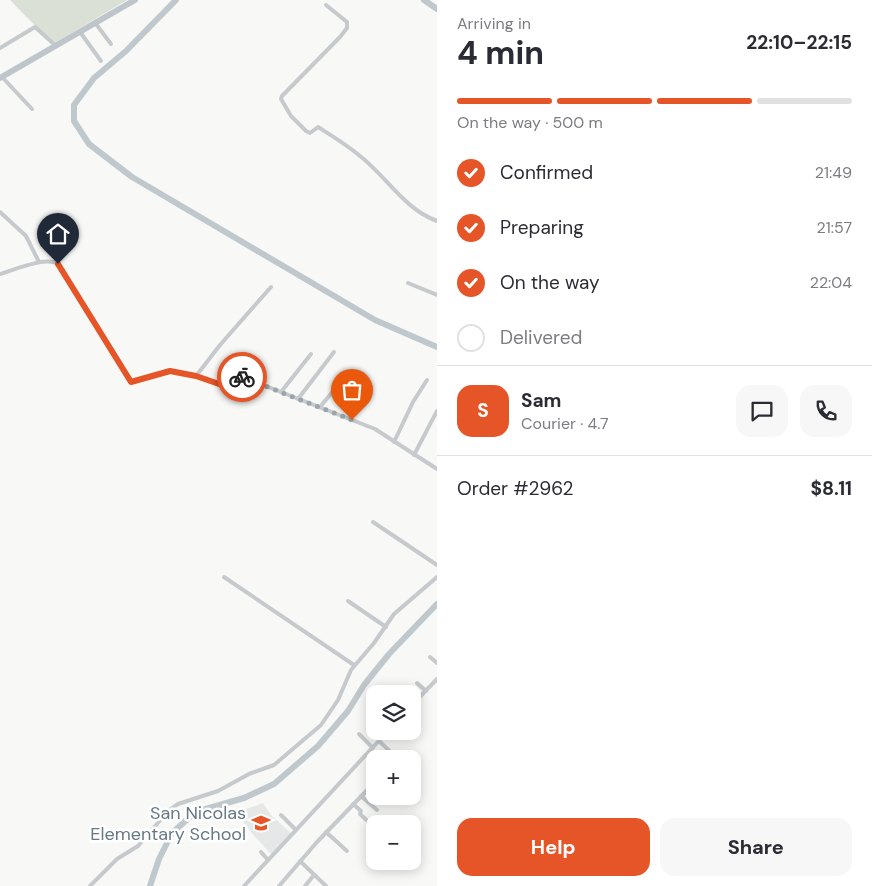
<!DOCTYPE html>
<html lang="en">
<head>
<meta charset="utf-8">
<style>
	:root { --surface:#fff; --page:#f7f7f7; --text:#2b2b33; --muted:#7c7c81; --line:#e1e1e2; --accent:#e65528 }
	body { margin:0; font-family:"DM Sans",sans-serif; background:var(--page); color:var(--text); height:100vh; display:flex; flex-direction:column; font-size:19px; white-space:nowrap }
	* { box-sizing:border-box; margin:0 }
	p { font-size:16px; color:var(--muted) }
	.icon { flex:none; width:28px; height:28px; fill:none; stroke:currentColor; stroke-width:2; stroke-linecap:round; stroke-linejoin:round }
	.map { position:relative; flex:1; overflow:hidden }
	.sheet { display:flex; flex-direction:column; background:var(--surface); width:435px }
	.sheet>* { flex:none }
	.fabs { position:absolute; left:366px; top:685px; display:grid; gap:10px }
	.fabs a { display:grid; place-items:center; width:55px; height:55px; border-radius:10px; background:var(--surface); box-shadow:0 2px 12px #0003; font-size:25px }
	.pin { position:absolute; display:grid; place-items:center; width:42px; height:42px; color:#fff; margin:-51px -21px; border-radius:50% 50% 50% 0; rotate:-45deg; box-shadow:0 0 5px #0007 }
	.pin .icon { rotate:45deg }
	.courier { position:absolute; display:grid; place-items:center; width:50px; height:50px; margin:-25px; border:4px solid #e65528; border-radius:50%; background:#fff; color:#222; box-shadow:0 1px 6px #0007 }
	.summary em { font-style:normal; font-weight:700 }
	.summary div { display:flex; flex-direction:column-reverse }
	.summary { display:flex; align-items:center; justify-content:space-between; height:85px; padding:0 20px }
	h1 { font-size:32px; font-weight:700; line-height:38px }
	.bar { display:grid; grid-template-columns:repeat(4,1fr); gap:8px 5px; align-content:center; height:60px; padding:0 20px }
	.bar i { height:6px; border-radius:4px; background:var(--line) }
	.bar .on { background:var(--accent) }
	.bar p { grid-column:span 4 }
	.line { display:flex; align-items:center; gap:12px; padding:0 20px; border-top:1px solid var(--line) }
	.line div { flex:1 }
	.round { display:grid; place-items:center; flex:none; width:52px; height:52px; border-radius:15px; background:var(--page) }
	ol { padding:0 20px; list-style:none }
	li { display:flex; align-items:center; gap:15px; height:55px }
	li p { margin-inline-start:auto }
	li .icon { padding:5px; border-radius:50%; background:var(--accent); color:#fff; stroke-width:4 }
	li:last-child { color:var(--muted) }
	li i { width:28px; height:28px; border:2px solid var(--line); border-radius:50% }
	.action { display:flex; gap:10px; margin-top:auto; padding:10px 20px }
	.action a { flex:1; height:58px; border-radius:15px; background:var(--accent); color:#fff; font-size:20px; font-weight:700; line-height:58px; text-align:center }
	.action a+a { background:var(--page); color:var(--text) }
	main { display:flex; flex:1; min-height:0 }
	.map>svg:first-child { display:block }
	.built { fill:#e6e7e7 }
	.green { fill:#dae0d6 }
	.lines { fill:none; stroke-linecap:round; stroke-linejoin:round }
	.river { stroke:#bec8cd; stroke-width:6 }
	.minor { stroke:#c6cacd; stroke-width:4 }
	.primary { stroke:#bec6cc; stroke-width:6 }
	.done { stroke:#9aa5ae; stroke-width:5; stroke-dasharray:0 9 }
	.route { stroke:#e65528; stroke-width:6 }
	.labels { text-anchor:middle; stroke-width:5; stroke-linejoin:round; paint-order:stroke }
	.poi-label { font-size:18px; fill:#677887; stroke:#fff; text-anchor:end }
</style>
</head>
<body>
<main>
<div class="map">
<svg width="437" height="886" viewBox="0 0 437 886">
	<rect width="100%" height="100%" fill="#f8f8f6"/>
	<path class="built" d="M263 803 271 815 291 833 271 854 255 837 238 815V812Z"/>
	<path class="green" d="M10 0H127L53 44Z"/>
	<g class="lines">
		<g class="river">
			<path d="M176 0 126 51 94 78 74 105V121L89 144 132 177 375 320 437 347"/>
			<path d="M424 0 437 9"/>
			<path d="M150 886 159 859 172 833 192 815 202 810 244 798 274 784 318 746 348 711 364 685 389 654 437 604"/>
		</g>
		<g class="minor">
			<path d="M326 5 347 22V28L340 37 282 96 281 99 291 116 306 131 310 133 318 127C332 136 347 145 360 156 387 177 404 209 437 221"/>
			<path d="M96 24 111 44"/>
			<path d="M80 32 101 61"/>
			<path d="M0 48 35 27 56 46"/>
			<path d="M2 77 32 109"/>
			<path d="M0 212 26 236 39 262"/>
			<path d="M0 274C14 270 46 256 58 264L131 382 170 371 196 376 221 385 237 377H243L375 429 437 469"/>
			<path d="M408 283 437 295"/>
			<path d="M196 376 220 345 271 287"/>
			<path d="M281 392 311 354"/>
			<path d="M298 399 334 352"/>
			<path d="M320 407 344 378"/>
			<path d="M394 442 413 402 427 380"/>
			<path d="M414 455 437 411"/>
			<path d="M373 522 437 565"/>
			<path d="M224 577 354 665"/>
			<path d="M348 601 386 627"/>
			<path d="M430 657 437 663"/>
			<path d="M417 683 426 691"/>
			<path d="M412 705 437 679"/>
			<path d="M359 734 373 748"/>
			<path d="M379 741 398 759"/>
			<path d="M361 796 377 810"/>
			<path d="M353 804 361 811 360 814 375 828"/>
			<path d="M281 815 296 830"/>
			<path d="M326 832 347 851"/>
			<path d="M261 852 268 860"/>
			<path d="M300 861 326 886"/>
			<path d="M90 886 117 859 138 846 168 811 178 804 218 791 249 774 274 765 321 725 338 700 351 670 374 643 394 614 437 577"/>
			<path d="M244 886 388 731"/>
			<path d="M279 886 317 842 375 782"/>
			<path d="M305 886 314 875"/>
		</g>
		<path class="primary" d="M0 78 135 0"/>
	</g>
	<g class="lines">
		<path class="done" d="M242 377 352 420"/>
		<path class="route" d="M58 264 131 382 170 371 196 376 222 385 236 377H242"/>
	</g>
	<defs>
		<g id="school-bare" transform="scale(1.5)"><path d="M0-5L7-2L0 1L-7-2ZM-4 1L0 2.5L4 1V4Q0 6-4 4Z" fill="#e65528" stroke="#fff" stroke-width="2.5" paint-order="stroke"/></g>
	</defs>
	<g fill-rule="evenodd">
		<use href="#school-bare" x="261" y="823"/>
	</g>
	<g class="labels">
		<g class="poi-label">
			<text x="246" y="819">San Nicolas<tspan x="246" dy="21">Elementary School</tspan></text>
		</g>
	</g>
</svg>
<div class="fabs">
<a><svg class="icon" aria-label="layers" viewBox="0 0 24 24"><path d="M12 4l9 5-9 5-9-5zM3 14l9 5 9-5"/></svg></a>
<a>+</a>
<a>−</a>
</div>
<div class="pin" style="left:352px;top:420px;background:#ea580c"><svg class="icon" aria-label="bag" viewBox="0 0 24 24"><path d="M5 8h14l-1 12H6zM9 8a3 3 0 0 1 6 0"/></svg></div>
<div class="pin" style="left:58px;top:264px;background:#1f2937"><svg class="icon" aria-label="home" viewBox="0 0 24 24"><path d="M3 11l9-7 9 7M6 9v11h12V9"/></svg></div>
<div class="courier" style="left:242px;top:377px"><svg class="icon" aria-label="bike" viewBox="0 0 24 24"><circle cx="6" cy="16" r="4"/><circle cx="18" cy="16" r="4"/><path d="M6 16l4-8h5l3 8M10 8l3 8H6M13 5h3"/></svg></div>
</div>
<section class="sheet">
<div class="summary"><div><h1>4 min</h1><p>Arriving in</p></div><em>22:10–22:15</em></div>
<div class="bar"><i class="on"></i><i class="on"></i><i class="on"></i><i></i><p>On the way · 500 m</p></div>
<ol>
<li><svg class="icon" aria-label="check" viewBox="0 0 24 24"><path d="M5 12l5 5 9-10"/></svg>Confirmed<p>21:49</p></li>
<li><svg class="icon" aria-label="check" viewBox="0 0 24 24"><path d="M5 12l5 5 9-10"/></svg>Preparing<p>21:57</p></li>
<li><svg class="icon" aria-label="check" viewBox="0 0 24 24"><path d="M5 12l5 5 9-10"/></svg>On the way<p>22:04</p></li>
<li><i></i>Delivered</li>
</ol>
<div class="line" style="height:90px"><b class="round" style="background:var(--accent);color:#fff">S</b><div><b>Sam</b><p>Courier · 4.7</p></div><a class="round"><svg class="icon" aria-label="chat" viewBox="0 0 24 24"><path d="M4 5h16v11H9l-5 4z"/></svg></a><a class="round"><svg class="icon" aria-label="phone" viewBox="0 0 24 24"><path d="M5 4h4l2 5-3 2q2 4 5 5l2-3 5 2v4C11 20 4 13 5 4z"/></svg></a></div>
<div class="line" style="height:65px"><div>Order #2962</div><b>$8.11</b></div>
<div class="action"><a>Help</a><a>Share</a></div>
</section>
</main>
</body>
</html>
